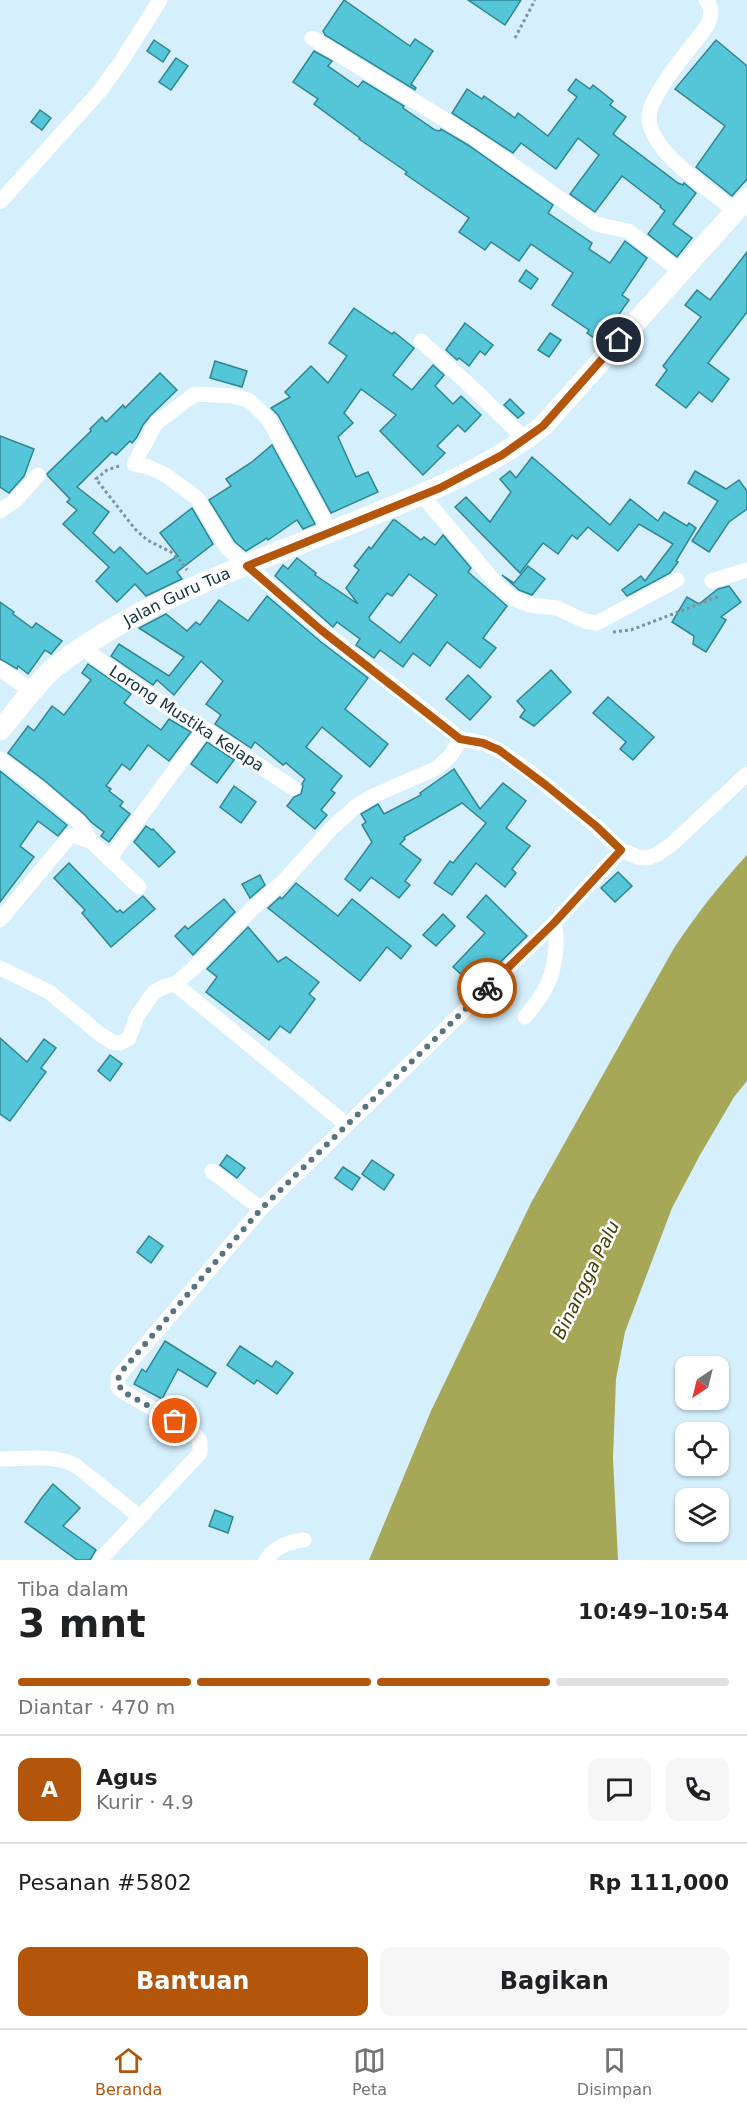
<!DOCTYPE html>
<html lang="id">
<head>
<meta charset="utf-8">
<style>
	:root { --surface:#fff; --page:#f6f6f6; --text:#202124; --muted:#757577; --line:#e0e0e0; --accent:#b4550c }
	body { margin:0; font-family:"DejaVu Sans",sans-serif; background:var(--page); color:var(--text); height:100vh; display:flex; flex-direction:column; font-size:22px; white-space:nowrap }
	* { box-sizing:border-box; margin:0 }
	p { font-size:20px; color:var(--muted) }
	.icon { flex:none; width:33px; height:33px; fill:none; stroke:currentColor; stroke-width:2; stroke-linecap:round; stroke-linejoin:round }
	.map { position:relative; height:1560px; overflow:hidden }
	.side { display:flex; flex-direction:column; background:var(--surface); flex:1 }
	.side>* { flex:none }
	.needle { width:39px; rotate:215deg }
	.fabs { position:absolute; left:675px; top:1356px; display:grid; gap:12px }
	.fabs a { display:grid; place-items:center; width:54px; height:54px; border-radius:12px; background:var(--surface); box-shadow:0 2px 4px #0004; font-size:30px }
	.pin { position:absolute; display:grid; place-items:center; width:51px; height:51px; color:#fff; margin:-26px; border:3px solid #fff; border-radius:50%; box-shadow:0 2px 6px #0007 }
	.courier { position:absolute; display:grid; place-items:center; width:60px; height:60px; margin:-30px; border:4px solid #b4550c; border-radius:50%; background:#fff; color:#222; box-shadow:0 2px 8px #0007 }
	.overview em { font-style:normal; font-weight:800 }
	.overview div { display:flex; flex-direction:column-reverse }
	.overview { display:flex; align-items:center; justify-content:space-between; height:102px; padding:0 18px }
	h1 { font-size:39px; font-weight:800; line-height:45px }
	.bar { display:grid; grid-template-columns:repeat(4,1fr); gap:9px 6px; align-content:center; height:72px; padding:0 18px }
	.bar i { height:8px; border-radius:4px; background:var(--line) }
	.bar .on { background:var(--accent) }
	.bar p { grid-column:span 4 }
	.line { display:flex; align-items:center; gap:15px; padding:0 18px; border-top:2px solid var(--line) }
	.line div { flex:1 }
	.round { display:grid; place-items:center; flex:none; width:63px; height:63px; border-radius:12px; background:var(--page) }
	.cta { display:flex; gap:12px; margin-top:auto; padding:12px 18px }
	.cta a { flex:1; height:69px; border-radius:12px; background:var(--accent); color:#fff; font-size:24px; font-weight:800; line-height:69px; text-align:center }
	.cta a+a { background:var(--page); color:var(--text) }
	.menu { display:flex; justify-content:space-around; align-items:center; height:84px; border-top:2px solid var(--line); background:var(--surface); font-size:16px; color:var(--muted) }
	.menu a { display:grid; justify-items:center; gap:3px }
	.menu .on { color:var(--accent) }
	.map>svg:first-child { display:block }
	.water { fill:#a6a857 }
	.building { fill:#55c6d8; stroke:#308593; stroke-width:1.5; fill-rule:evenodd }
	.lines { fill:none; stroke-linecap:round; stroke-linejoin:round }
	.path { stroke:#7a95a2; stroke-width:3; stroke-dasharray:3 3; stroke-linecap:butt }
	.street { stroke:#fff; stroke-width:15 }
	.secondary { stroke:#fff; stroke-width:21 }
	.done { stroke:#587480; stroke-width:6; stroke-dasharray:0 10.8 }
	.route { stroke:#b4550c; stroke-width:8 }
	.labels { text-anchor:middle; stroke-width:5; stroke-linejoin:round; paint-order:stroke }
	.street-label { font-size:16px; fill:#14313d; stroke:#fff }
	.water-label { font-size:18px; font-style:italic; fill:#424200; stroke:#fff }
</style>
</head>
<body>
<div class="map">
<svg width="747" height="1560" viewBox="0 0 747 1560">
	<rect width="100%" height="100%" fill="#d5effd"/>
	<path class="water" d="M747 855V1081L734 1097 700 1155 672 1208 625 1332 616 1379 613 1458 618 1560H369L431 1411 531 1203 674 948C696 915 720 884 747 855Z"/>
	<g class="building">
		<path d="M344 0 410 46 415 39 433 51 411 84 416 88 415 90 325 35 323 31Z"/>
		<path d="M468 0H521L505 25Z"/>
		<path d="M154 40 170 51 163 62 147 51Z"/>
		<path d="M716 40 747 66V179L732 196 696 167 725 126 675 89Z"/>
		<path d="M314 51 332 61 328 66 358 87 363 81 404 106 403 108 435 130 440 131 441 129 468 145 553 205 548 213 592 243 589 249 610 263 625 241 647 258 622 295 629 300 600 342 587 333 589 330 552 305 573 273 531 244 519 261 491 242 485 250 459 232 469 218 405 174 407 172 359 139 360 138 314 104 318 99 293 82Z"/>
		<path d="M176 58 188 66 171 90 159 82Z"/>
		<path d="M576 79 590 89 593 85 613 101 610 105 626 117 613 134 678 183 683 185 684 183 696 193 673 224 692 238 677 257 648 234 665 211 660 207 661 206 622 176 595 212 570 194 599 155 578 138 556 169 521 143 513 153 452 113 467 89 482 99 484 96 515 118 518 113 548 136 577 97 568 90Z"/>
		<path d="M40 110 51 118 42 130 31 122Z"/>
		<path d="M747 252V312L708 363 729 379 712 402 699 392 686 408 656 385 667 370 663 366 701 317 685 305 697 290 710 300Z"/>
		<path d="M526 270 538 279 531 289 519 281Z"/>
		<path d="M354 308 392 334 394 332 414 348 393 375 412 390 433 365 444 375 435 386 453 404 461 396 481 415 465 432 458 425 437 446 445 453 423 475 380 431 396 415 361 389 344 413 353 423 338 437 356 477 368 472 378 492 331 513 278 415 271 408 290 397 285 392 311 366 328 383 347 356 329 343Z"/>
		<path d="M465 323 493 345 485 355 480 351 469 366 459 358 457 360 446 350Z"/>
		<path d="M550 333 561 340 549 357 538 350Z"/>
		<path d="M215 361 247 371 242 387 210 378Z"/>
		<path d="M160 373 177 390 150 416 143 425 137 437 132 443 130 441 116 455 112 452 77 487 109 512 93 533 114 553 120 547 147 574 178 556 160 533 192 508 213 544 177 572 182 579 146 596 135 584 117 602 96 581 109 567 63 524 77 510 67 502 70 499 48 476 47 474 91 431 90 429 102 417 106 422 123 405 125 408Z"/>
		<path d="M510 399 524 413 518 418 504 405Z"/>
		<path d="M0 436 34 449 24 476 9 493 0 487Z"/>
		<path d="M272 445 315 524 303 529 297 520 268 540 267 538 246 551 235 542 209 500 231 486 226 479 252 462Z"/>
		<path d="M532 457 610 525 630 499 658 521 664 512 687 526 689 523 696 528 676 561 678 562 670 573 627 596 622 590 641 576 645 581 673 544 639 524 618 551 588 527 577 539 572 535 558 554 543 543 520 573 455 507 466 497 490 522 511 492 500 479 510 471 516 478Z"/>
		<path d="M695 471 726 489 739 480 747 491V509L729 522 709 552 692 541 718 501 688 483Z"/>
		<path d="M393 520H395L421 540 424 537 435 545 443 535 471 568 468 572 507 606 483 638 496 648 480 668 447 642 430 666 413 653 403 667 380 650 374 658 356 645 360 639 337 622 333 627 275 576 283 565 288 569 297 558 316 573 315 575 358 604 346 588 359 570 354 566 369 547 371 549ZM409 574 437 595 400 643 370 620 369 617 387 593 392 596Z"/>
		<path d="M528 566 545 579 532 595 519 590 502 575 514 583Z"/>
		<path d="M729 586 741 602 721 617 726 620 706 652 693 644 694 636 672 622 687 597 699 604 718 589Z"/>
		<path d="M267 596 321 642 368 678 345 709 388 744 370 767 322 727 306 747 342 776 331 790 335 793 321 810 327 815 315 829 287 806 294 797 301 794 303 786 302 784 305 779 286 763 283 765 255 742 251 748 215 724 221 715 206 704 223 681 201 661 174 695 157 680 153 685 111 656 119 644 169 676 184 657 139 628 166 614 187 631 196 622 200 625 219 600 248 621Z"/>
		<path d="M0 602 14 612 13 614 32 628 36 623 62 641 51 654 45 650 28 674 18 666 17 669 0 659Z"/>
		<path d="M88 664 131 694 124 703 161 730 169 719 191 732 169 761 148 745 130 770 122 764 106 786 111 789 109 791 123 802 120 806 130 814 109 842 101 836 104 832 91 822 85 815 45 781 8 753 28 726 34 731 52 706 64 715 91 680 82 673Z"/>
		<path d="M551 670 571 692 534 726 520 717 525 710 517 701Z"/>
		<path d="M468 675 491 697 470 720 446 699Z"/>
		<path d="M608 697 654 737 633 760 620 749 626 742 593 713Z"/>
		<path d="M207 742 234 760 217 783 191 764Z"/>
		<path d="M454 769 480 809 503 783 526 801 506 828 530 846 512 869 516 873 505 887 476 863 452 895 434 883 450 861 453 863 486 823 462 803 404 837 405 839 400 844 421 860 405 881 410 885 399 898 371 877 360 891 345 879 372 842 362 825 366 822 361 814 378 804 384 814 421 795 420 793Z"/>
		<path d="M0 771 67 825 58 836 38 821 20 846 34 857 0 902Z"/>
		<path d="M234 786 256 802 241 823 220 807Z"/>
		<path d="M146 826 152 830 153 829 175 852 159 867 134 842Z"/>
		<path d="M69 863 117 912 120 910 123 913 143 896 155 909 111 947 82 913 85 910 54 878Z"/>
		<path d="M618 872 632 886 615 902 601 888Z"/>
		<path d="M260 875 265 885 250 898 242 884Z"/>
		<path d="M296 883 338 916 352 899 411 946 401 959 387 947 360 981 268 908 280 897 282 899Z"/>
		<path d="M486 895 527 936 478 984 469 974 465 978 453 967 485 933 467 917Z"/>
		<path d="M224 899 235 912 193 955 175 936 185 926 188 929Z"/>
		<path d="M443 914 455 926 436 946 423 935Z"/>
		<path d="M248 927 278 962 286 957 319 982 309 994 315 999 290 1033 280 1026 269 1040 206 992 217 977 207 969Z"/>
		<path d="M0 1038 27 1062 44 1039 56 1048 41 1068 46 1072 10 1121 0 1114Z"/>
		<path d="M110 1055 122 1064 110 1081 98 1071Z"/>
		<path d="M227 1155 245 1168 237 1178 220 1165Z"/>
		<path d="M372 1160 394 1175 384 1190 362 1174Z"/>
		<path d="M343 1167 360 1178 352 1190 335 1178Z"/>
		<path d="M149 1236 163 1246 151 1263 137 1252Z"/>
		<path d="M165 1341 216 1373 207 1387 178 1369 162 1399 134 1384 142 1369 146 1372Z"/>
		<path d="M240 1346 272 1367 276 1361 293 1373 277 1394 257 1380 254 1384 227 1365Z"/>
		<path d="M53 1484 80 1508 63 1526 96 1550 90 1560H77L25 1522 41 1499Z"/>
		<path d="M215 1510 233 1517 228 1533 209 1526Z"/>
	</g>
	<g class="lines">
		<g class="path">
			<path d="M515 38 535 0"/>
			<path d="M119 466 107 470 96 479 135 529 147 540 171 552 179 559 187 570"/>
			<path d="M613 632 631 630 720 596"/>
		</g>
		<g class="street">
			<path d="M706 0C712 7 712 15 708 24 690 50 664 77 651 107 636 145 711 189 735 212"/>
			<path d="M312 38 473 137 596 224 628 231 680 271"/>
			<path d="M0 202 99 92 121 62 160 0"/>
			<path d="M421 341 466 382 525 439"/>
			<path d="M422 495 501 589 515 599 530 605 557 608 585 621 597 623 677 580"/>
			<path d="M0 511 16 500 38 475"/>
			<path d="M331 532 269 420 250 401 234 396 195 394 156 423 134 464 148 467 164 474 197 498 227 548 322 630 461 739 483 743 499 750 530 772 596 826 621 850 638 857 648 858 658 854 672 844 747 774"/>
			<path d="M712 581 747 570"/>
			<path d="M82 648 169 708 205 729 293 788"/>
			<path d="M0 669 33 692"/>
			<path d="M0 759 39 788 79 822 92 842 139 887"/>
			<path d="M109 859 205 729"/>
			<path d="M0 920 70 836H76L92 842"/>
			<path d="M0 968 49 992 101 1035 114 1043H120L129 1038 137 1016 154 992 166 986 175 984 194 968 254 907 284 881 330 830 355 807 373 796 437 768 451 755 461 739"/>
			<path d="M175 984 347 1125"/>
			<path d="M525 1017C532 1008 540 999 545 989 555 971 559 942 554 923L621 850"/>
			<path d="M212 1171 261 1209 554 923"/>
			<path d="M0 1459C25 1459 52 1454 75 1465L140 1517"/>
			<path d="M100 1560 200 1453V1441L192 1431 122 1391 118 1387V1377L261 1209"/>
			<path d="M266 1560C276 1546 288 1542 304 1540"/>
		</g>
		<path class="secondary" id="s1" d="M0 730C16 712 37 682 54 668 146 595 274 556 382 511 439 488 494 464 543 426L747 198"/>
	</g>
	<g class="lines">
		<path class="done" d="M175 1421 122 1391 117 1381 122 1371 261 1209 487 988"/>
		<path class="route" d="M487 988 554 923 621 850 596 826 547 786 499 750 483 743 460 739 321 630 247 566 440 488 502 455 543 426 619 340"/>
	</g>
	<g class="labels">
		<g class="street-label">
			<text dy="6" stroke="none"><textPath href="#s1" startOffset="225">Jalan Guru Tua</textPath></text>
			<text transform="translate(187 718) rotate(33)" y="6">Lorong Mustika Kelapa</text>
		</g>
		<g class="water-label">
			<text transform="translate(586 1280) rotate(-64)" y="6">Binangga Palu</text>
		</g>
	</g>
</svg>
<div class="fabs">
<a><svg class="needle" viewBox="-14 -14 28 28"><path d="M0-13l5 13h-10z" fill="#e53935"/><path d="M0 13l5-13h-10z" fill="#757577"/></svg></a>
<a><svg class="icon" aria-label="locate" viewBox="0 0 24 24"><circle cx="12" cy="12" r="6"/><path d="M12 2v4M12 18v4M2 12h4M18 12h4"/></svg></a>
<a><svg class="icon" aria-label="layers" viewBox="0 0 24 24"><path d="M12 4l9 5-9 5-9-5zM3 14l9 5 9-5"/></svg></a>
</div>
<div class="pin" style="left:175px;top:1421px;background:#ea580c"><svg class="icon" aria-label="bag" viewBox="0 0 24 24"><path d="M5 8h14l-1 12H6zM9 8a3 3 0 0 1 6 0"/></svg></div>
<div class="pin" style="left:619px;top:340px;background:#1f2937"><svg class="icon" aria-label="home" viewBox="0 0 24 24"><path d="M3 11l9-7 9 7M6 9v11h12V9"/></svg></div>
<div class="courier" style="left:487px;top:988px"><svg class="icon" aria-label="bike" viewBox="0 0 24 24"><circle cx="6" cy="16" r="4"/><circle cx="18" cy="16" r="4"/><path d="M6 16l4-8h5l3 8M10 8l3 8H6M13 5h3"/></svg></div>
</div>
<section class="side">
<div class="overview"><div><h1>3 mnt</h1><p>Tiba dalam</p></div><em>10:49–10:54</em></div>
<div class="bar"><i class="on"></i><i class="on"></i><i class="on"></i><i></i><p>Diantar · 470 m</p></div>
<div class="line" style="height:108px"><b class="round" style="background:var(--accent);color:#fff">A</b><div><b>Agus</b><p>Kurir · 4.9</p></div><a class="round"><svg class="icon" aria-label="chat" viewBox="0 0 24 24"><path d="M4 5h16v11H9l-5 4z"/></svg></a><a class="round"><svg class="icon" aria-label="phone" viewBox="0 0 24 24"><path d="M5 4h4l2 5-3 2q2 4 5 5l2-3 5 2v4C11 20 4 13 5 4z"/></svg></a></div>
<div class="line" style="height:78px"><div>Pesanan #5802</div><b>Rp 111,000</b></div>
<div class="cta"><a>Bantuan</a><a>Bagikan</a></div>
</section>
<nav class="menu">
<a class="on"><svg class="icon" aria-label="home" viewBox="0 0 24 24"><path d="M3 11l9-7 9 7M6 9v11h12V9"/></svg>Beranda</a>
<a><svg class="icon" aria-label="map" viewBox="0 0 24 24"><path d="M3 6l6-2 6 2 6-2v14l-6 2-6-2-6 2zM9 4v14M15 6v14"/></svg>Peta</a>
<a><svg class="icon" aria-label="saved" viewBox="0 0 24 24"><path d="M7 4h10v16l-5-4-5 4z"/></svg>Disimpan</a>
</nav>
</body>
</html>
